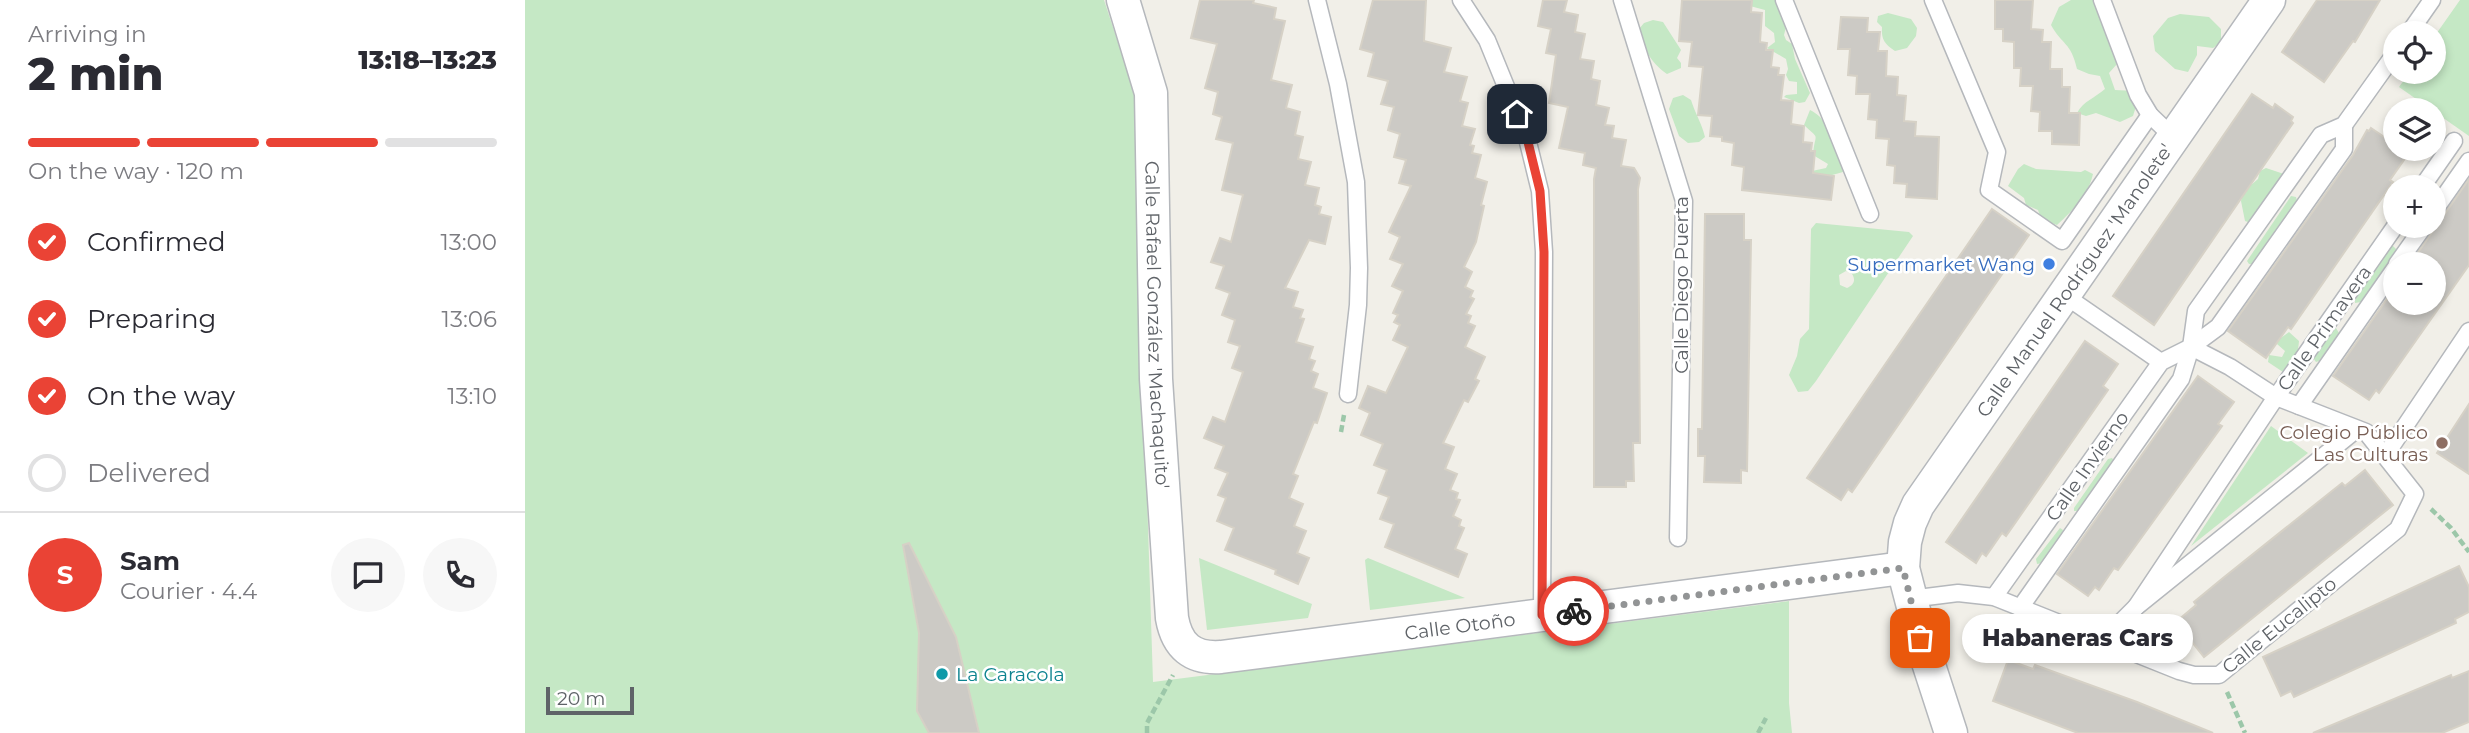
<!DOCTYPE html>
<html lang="en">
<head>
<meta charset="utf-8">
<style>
	:root { --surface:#fff; --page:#f7f7f7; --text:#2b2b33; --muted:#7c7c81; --line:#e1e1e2; --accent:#ea4335 }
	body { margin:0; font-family:Montserrat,sans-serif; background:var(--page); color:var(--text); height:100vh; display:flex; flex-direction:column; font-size:26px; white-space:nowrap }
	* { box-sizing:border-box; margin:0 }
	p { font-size:23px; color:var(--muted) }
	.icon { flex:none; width:38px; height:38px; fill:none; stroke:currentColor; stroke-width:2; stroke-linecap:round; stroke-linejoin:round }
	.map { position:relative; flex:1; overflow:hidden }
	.sheet { display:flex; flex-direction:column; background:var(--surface); width:525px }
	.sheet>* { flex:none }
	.controls { position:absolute; left:1858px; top:21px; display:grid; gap:14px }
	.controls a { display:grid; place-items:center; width:63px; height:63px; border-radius:50%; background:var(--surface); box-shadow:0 4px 10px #0003; font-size:35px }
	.scale { position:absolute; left:21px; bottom:18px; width:88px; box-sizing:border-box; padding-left:7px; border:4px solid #5f6368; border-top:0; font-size:19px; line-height:24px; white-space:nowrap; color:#5f6368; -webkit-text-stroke:5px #fff; paint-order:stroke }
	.pin { position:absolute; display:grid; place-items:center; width:60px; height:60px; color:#fff; margin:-30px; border-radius:14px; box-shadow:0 4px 10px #0006 }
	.courier { position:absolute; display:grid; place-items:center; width:70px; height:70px; margin:-35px; border:5px solid #ea4335; border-radius:50%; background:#fff; color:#222; box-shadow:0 2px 9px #0007 }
	.bubble { position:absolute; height:49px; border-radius:24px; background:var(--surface); box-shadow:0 4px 10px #0003; font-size:23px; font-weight:800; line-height:49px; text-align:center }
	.summary em { font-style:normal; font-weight:800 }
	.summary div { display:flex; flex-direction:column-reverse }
	.summary { display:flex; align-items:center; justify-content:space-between; height:119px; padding:0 28px }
	h1 { font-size:46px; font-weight:800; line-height:52px }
	.bar { display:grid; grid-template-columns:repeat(4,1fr); gap:10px 7px; align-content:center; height:84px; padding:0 28px }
	.bar i { height:9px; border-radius:5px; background:var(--line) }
	.bar .current { background:var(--accent) }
	.bar p { grid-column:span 4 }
	.line { display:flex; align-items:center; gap:18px; padding:0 28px; border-top:2px solid var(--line) }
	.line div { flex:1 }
	.round { display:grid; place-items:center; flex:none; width:74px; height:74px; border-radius:37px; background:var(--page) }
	ol { padding:0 28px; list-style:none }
	li { display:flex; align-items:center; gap:21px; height:77px }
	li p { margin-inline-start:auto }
	li .icon { padding:7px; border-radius:50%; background:var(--accent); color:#fff; stroke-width:4 }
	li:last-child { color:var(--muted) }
	li i { width:38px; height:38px; border:4px solid var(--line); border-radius:50% }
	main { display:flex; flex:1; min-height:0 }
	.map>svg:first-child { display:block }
	.green { fill:#c5e8c5; fill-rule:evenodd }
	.building { fill:#cccac5; stroke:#d6d1c6; stroke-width:2 }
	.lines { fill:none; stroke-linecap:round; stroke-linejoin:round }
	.lane-casing { stroke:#b5b8bc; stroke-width:19 }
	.street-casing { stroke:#b5b8bc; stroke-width:35 }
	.path { stroke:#9cc7a9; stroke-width:4.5; stroke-dasharray:7 3.5; stroke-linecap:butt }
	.lane { stroke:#fff; stroke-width:16 }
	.street { stroke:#fff; stroke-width:32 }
	.done { stroke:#929495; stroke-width:7; stroke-dasharray:0 12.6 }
	.route { stroke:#ea4335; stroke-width:9 }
	.shop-dot { fill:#3f7fe0; stroke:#fff; stroke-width:2.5 }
	.education-dot { fill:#8d6e63; stroke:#fff; stroke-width:2.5 }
	.culture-dot { fill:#0f9aa8; stroke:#fff; stroke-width:2.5 }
	.labels { text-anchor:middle; stroke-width:5; stroke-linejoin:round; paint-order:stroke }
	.shop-label { font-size:19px; fill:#366cbe; stroke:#fff; text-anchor:end }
	.street-label { font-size:19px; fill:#5f6368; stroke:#fff }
	.education-label { font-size:19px; fill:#785e54; stroke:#fff; text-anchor:end }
	.culture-label { font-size:19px; fill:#0d838f; stroke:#fff; text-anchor:start }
</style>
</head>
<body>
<main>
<section class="sheet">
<div class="summary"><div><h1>2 min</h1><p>Arriving in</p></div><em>13:18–13:23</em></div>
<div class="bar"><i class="current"></i><i class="current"></i><i class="current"></i><i></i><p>On the way · 120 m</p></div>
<ol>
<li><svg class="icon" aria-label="check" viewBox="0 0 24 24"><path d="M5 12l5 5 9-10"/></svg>Confirmed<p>13:00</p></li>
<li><svg class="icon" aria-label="check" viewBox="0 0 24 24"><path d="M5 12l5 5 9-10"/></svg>Preparing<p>13:06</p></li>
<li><svg class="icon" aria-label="check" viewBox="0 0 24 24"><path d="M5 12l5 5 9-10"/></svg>On the way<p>13:10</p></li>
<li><i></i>Delivered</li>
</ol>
<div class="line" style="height:126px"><b class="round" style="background:var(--accent);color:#fff">S</b><div><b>Sam</b><p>Courier · 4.4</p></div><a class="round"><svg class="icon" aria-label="chat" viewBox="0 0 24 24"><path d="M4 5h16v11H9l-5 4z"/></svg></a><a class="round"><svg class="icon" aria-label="phone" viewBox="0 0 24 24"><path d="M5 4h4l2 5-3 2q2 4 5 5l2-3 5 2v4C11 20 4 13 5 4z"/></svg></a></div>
</section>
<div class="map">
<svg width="1944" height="733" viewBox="0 0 1944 733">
	<rect width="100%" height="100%" fill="#f1efe8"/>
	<g class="green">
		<path d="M0 0H579L609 91 628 682 1264 601V703L1267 733H0Z"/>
		<path d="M1224 0H1252L1254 2 1261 27 1259 35 1261 40 1267 44 1270 59 1285 93 1280 102 1274 103 1259 97 1261 95 1272 94V82L1264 81 1261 75 1263 69 1261 59 1242 48 1250 42 1249 33 1240 26V10L1225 6Z"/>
		<path d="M1546 0H1579L1583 40 1592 55V64L1584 73 1590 90 1610 91 1612 103 1608 116 1595 122 1571 113 1561 116 1552 113C1558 101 1570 98 1580 89L1575 76 1564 74 1552 69C1546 42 1537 45 1526 25L1534 7Z"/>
		<path d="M1935 0H1944V136L1874 87 1885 72H1909V37Z"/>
		<path d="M1363 13 1386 19 1392 28 1391 36 1382 48 1370 51C1360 44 1356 40 1357 27L1352 22 1353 16Z"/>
		<path d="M1655 14 1684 17 1696 29V42L1688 48 1672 46V55L1663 72 1650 69 1630 51 1628 36 1643 18Z"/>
		<path d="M1128 20 1138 22 1156 50 1152 58 1156 63V68L1142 74C1125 62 1119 49 1114 29L1119 23Z"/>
		<path d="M1158 95 1166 100C1170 113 1177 124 1180 137L1174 142 1163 143 1154 136 1144 109 1148 98Z"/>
		<path d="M1285 110C1289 112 1292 114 1295 117 1301 123 1318 164 1318 172L1300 177 1286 175 1287 171 1301 168 1303 164 1288 155C1290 131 1296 141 1279 125Z"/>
		<path d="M1499 164 1511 169 1556 172 1560 170 1568 174C1563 196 1548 210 1532 225L1516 219 1513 210 1501 205 1499 198 1483 186 1493 169Z"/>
		<path d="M1741 168 1759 174 1743 203 1735 207 1726 223 1720 221 1716 201 1718 192 1733 179 1735 171Z"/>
		<path d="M1766 196 1771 197 1772 201 1728 264H1724L1722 261Z"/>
		<path d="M1291 223 1384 232 1388 236 1291 381 1283 391 1273 392 1264 375 1272 356 1275 339 1284 329 1286 229ZM1321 271 1327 274C1331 280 1329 285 1322 288L1315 285 1314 275Z"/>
		<path d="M1867 245 1872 250 1836 302 1830 303V298Z"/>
		<path d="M1811 328 1814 333 1794 361 1791 362 1788 358 1807 330Z"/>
		<path d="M1764 332 1774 341C1773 353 1770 367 1758 372L1743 362 1744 355 1757 357 1760 351 1752 344 1753 340Z"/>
		<path d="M1746 426 1783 453 1666 546Z"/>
		<path d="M1587 458 1589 461 1554 511H1549V508L1583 459Z"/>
		<path d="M1535 528 1538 530 1537 535 1517 563 1512 564 1511 559Z"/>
		<path d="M674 558 787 604 783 618 682 630Z"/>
		<path d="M843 558 940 598 845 610 840 560Z"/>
	</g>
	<g class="building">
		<path d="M675 0H729L728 3 751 8 749 19 760 21 746 80 767 85 761 108 775 112 770 135 778 137 773 159 786 162 780 185 794 188 790 205 796 207 794 214 806 217 800 244 784 240 760 288 773 292 768 307 778 310 775 318 779 319 771 342 788 347 784 359 790 361 786 371 793 374 788 388 802 393 792 423 789 422 768 474 773 476 764 498 778 504 769 526 781 531 772 553 784 558 773 584 750 574 751 570 700 550 709 528 692 521 701 498 693 495 703 473 690 468 699 446 679 438 688 417 700 422 718 372 707 368 715 346 703 342 710 320 697 315 705 293 691 288 699 266 686 262 695 238 706 242 718 195 697 190 708 143 691 139 697 117 688 114 693 92 680 88 692 44 666 38Z"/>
		<path d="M848 0H901L899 41 926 48 919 72 942 77 935 101 943 103 937 126 950 129 945 145 949 146 947 153 956 155 950 178 962 182 956 205 959 206 951 242 939 267 947 272 940 287 948 291 945 297 949 299 941 314 946 316 943 323 950 326 940 347 960 357 950 379 954 381 943 402 939 400 918 443 929 447 920 469 932 474 925 490 933 493 931 499 935 500 928 516 936 520 934 526 939 528 930 549 942 554 933 577 860 547 869 524 855 519 864 497 853 493 862 470 849 465 858 444 836 435 845 413 834 408 843 386 861 393 883 347 868 340 875 325 869 322 873 315 868 313 878 291 867 286 878 264 865 259 875 237 864 232 886 186 874 183 881 160 869 157 875 134 863 130 869 107 856 104 863 81 843 76 849 53 835 49Z"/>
		<path d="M1018 0H1042L1039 12 1053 15 1050 32 1060 34 1055 59 1069 61 1066 79 1075 81 1071 105 1084 108 1080 125 1089 126 1087 138 1101 140 1096 166 1109 168 1115 178 1113 189 1115 443H1108L1109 481H1101V487H1069V179L1071 168 1058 165 1060 153 1034 148 1043 107 1024 103 1031 55 1021 53 1026 29 1013 26Z"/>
		<path d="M1157 0H1227L1226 12 1237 13 1235 42 1242 43 1241 50H1248L1246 67 1254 68 1253 75H1259L1256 100 1268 101 1266 124 1279 126 1278 142 1287 143 1286 151H1290L1288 173 1309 176 1306 200 1217 190 1219 167 1207 165 1209 143 1197 141V137L1185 136 1187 116 1173 115 1178 67 1164 66 1167 42 1154 41Z"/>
		<path d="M1470 0H1508L1506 29 1518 30 1517 42H1526L1525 69H1537V87H1545L1544 113H1555L1554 145 1527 144V131H1514L1515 112 1506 111 1508 86H1495L1496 68H1489V42L1478 41V29H1470Z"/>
		<path d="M1792 0H1855L1830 42 1828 41 1799 82 1757 52Z"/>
		<path d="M1316 17 1343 18 1342 32H1355L1353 51H1362L1361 76 1373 77 1372 95 1381 96 1379 121 1391 122 1390 136 1414 137 1412 199 1381 197 1382 184 1369 183 1370 166 1362 165 1364 139 1351 138 1352 120 1343 119 1345 94H1331L1332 76 1323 75 1325 49H1313Z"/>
		<path d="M1727 94 1748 108 1750 104 1768 117 1766 121 1768 123 1629 325 1588 296Z"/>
		<path d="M1846 128 1871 145V149L1880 152 1878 154 1881 157 1865 180 1868 182 1766 329 1763 327 1741 358 1703 331 1828 155 1842 130 1844 131Z"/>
		<path d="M1944 179V265L1854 393 1851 390 1844 400 1808 376 1871 286V303H1909V264H1885Z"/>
		<path d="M1467 209 1504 235 1327 492 1323 489 1316 500 1282 478Z"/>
		<path d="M1180 214H1219V240H1226L1222 471 1216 470V483L1179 482 1180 456H1173V429H1177Z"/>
		<path d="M1560 341 1593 364 1578 386 1583 390 1481 536 1477 533 1461 556 1457 553 1451 563 1421 542Z"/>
		<path d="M1673 376 1709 402 1693 424 1697 426 1593 570 1589 568 1574 590 1570 587 1563 596 1532 574Z"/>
		<path d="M1944 404V474L1912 453Z"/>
		<path d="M1840 470 1868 505 1679 657 1651 622 1671 605 1669 602 1698 578 1817 483 1820 486Z"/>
		<path d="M384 543 431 637 454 733H404L392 711 394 633 378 545Z"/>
		<path d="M1934 566 1944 587V612L1930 619 1931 623 1769 697 1766 691 1756 696 1738 657Z"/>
		<path d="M1483 660 1508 669 1510 665 1612 702 1688 733H1553L1468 701Z"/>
		<path d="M1944 671V722L1917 733H1788L1926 675 1927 678Z"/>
	</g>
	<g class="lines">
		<g class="lane-casing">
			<g id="lane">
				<path d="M792 0 813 84 831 182 834 268 833 305 823 394"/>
				<path d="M936 0 962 40 1002 138 1015 191 1019 252 1017 615"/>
				<path d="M1097 0 1159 201 1153 538"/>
				<path d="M1259 0 1345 214"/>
				<path d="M1408 0 1472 152 1464 190 1537 241 1625 115"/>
				<path d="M1577 0 1613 95 1625 115 1648 137"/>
				<path d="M1884 33 1907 0"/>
				<path d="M1897 187 1929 141"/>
				<path d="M1909 211 1944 161"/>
				<path d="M1872 264 1899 226"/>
				<path d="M1539 295 1636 362"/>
				<path d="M1774 406 1871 267"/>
				<path d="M1860 456 1944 331"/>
				<path d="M1469 597 1636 362 1666 347 1693 327 1819 149V125"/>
				<path d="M1385 599 1433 593 1469 597 1654 671 1669 675H1694L1873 529 1890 494 1841 432 1751 397 1705 367 1666 347"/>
				<path d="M1611 607 1751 397 1871 225"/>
				<path d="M1495 608 1656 379 1666 347 1671 311 1796 135 1819 125 1871 52"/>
				<path d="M1577 641 1611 607 1832 429"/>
			</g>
		</g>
		<g class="street-casing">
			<g id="street">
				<path id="s1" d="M598 0 626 93 631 379 647 618C652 646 667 659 696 657L1378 568"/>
				<path id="s2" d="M1426 733 1400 653 1378 568 1380 542 1385 523 1393 505 1744 0"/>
			</g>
		</g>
		<g class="path">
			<path d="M816 432 819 415"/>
			<path d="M1906 509 1926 528 1944 552"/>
			<path d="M1702 692 1720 733"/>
			<path d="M622 733V723L648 675"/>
			<path d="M1233 733 1241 718"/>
		</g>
		<use href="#lane" class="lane"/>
		<use href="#street" class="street"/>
	</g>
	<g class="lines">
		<path class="done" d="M1049 611 1378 568 1395 638"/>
		<path class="route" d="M992 114 1002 138 1015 191 1019 252 1017 615 1049 611"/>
	</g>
	<circle class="shop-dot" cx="1524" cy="264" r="7"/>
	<circle class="education-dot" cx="1917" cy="443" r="7"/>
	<circle class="culture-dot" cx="417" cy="674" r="7"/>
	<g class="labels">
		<g class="shop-label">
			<text x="1510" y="271">Supermarket Wang</text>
		</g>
		<g class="street-label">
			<text dy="7" stroke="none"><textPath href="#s2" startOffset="511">Calle Manuel Rodríguez 'Manolete'</textPath></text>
			<text transform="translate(1156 285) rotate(-90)" y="7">Calle Diego Puerta</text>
			<text dy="7" stroke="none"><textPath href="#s1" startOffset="329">Calle Rafael González 'Machaquito'</textPath></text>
			<text transform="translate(1799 328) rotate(-55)" y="7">Calle Primavera</text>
			<text transform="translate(1562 466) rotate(-55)" y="7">Calle Invierno</text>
			<text transform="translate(1754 625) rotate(-39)" y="7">Calle Eucalipto</text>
			<text dy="7" stroke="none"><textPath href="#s1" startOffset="934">Calle Otoño</textPath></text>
		</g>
		<g class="education-label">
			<text x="1903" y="439">Colegio Público<tspan x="1903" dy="22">Las Culturas</tspan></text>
		</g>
		<g class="culture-label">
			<text x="431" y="681">La Caracola</text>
		</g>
	</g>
</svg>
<div class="controls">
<a><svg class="icon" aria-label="locate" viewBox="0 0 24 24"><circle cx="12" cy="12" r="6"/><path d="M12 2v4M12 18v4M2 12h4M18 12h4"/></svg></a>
<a><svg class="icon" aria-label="layers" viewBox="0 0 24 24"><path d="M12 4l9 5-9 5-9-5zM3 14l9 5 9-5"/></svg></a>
<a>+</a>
<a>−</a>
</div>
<div class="scale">20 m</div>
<div class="pin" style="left:1395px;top:638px;background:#ea580c"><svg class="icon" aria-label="bag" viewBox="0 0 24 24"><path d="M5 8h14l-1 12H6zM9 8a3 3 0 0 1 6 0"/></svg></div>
<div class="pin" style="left:992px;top:114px;background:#1f2937"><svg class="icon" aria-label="home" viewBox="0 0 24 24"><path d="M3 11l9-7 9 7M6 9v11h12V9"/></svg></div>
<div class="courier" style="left:1049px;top:611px"><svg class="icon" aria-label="bike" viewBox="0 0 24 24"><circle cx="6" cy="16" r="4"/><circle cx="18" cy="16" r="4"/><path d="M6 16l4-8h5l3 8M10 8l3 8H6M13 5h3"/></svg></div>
<div class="bubble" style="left:1437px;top:614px;width:231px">Habaneras Cars</div>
</div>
</main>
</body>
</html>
